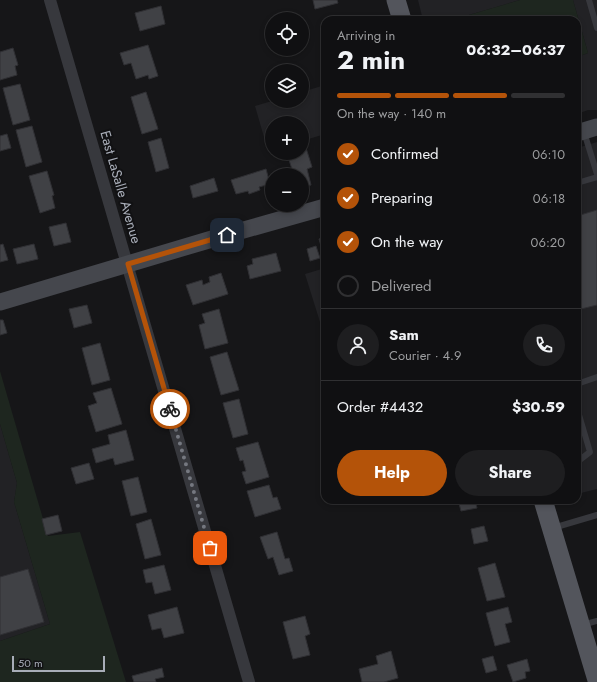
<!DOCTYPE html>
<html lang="en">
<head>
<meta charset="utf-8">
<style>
	:root { --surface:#101012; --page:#1e1e20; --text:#f1f3f6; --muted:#9c9d9f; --line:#303032; --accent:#b45309 }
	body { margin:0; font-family:Jost,sans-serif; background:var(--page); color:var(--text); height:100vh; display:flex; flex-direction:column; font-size:15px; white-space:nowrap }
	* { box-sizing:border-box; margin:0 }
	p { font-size:13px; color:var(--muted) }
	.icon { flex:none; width:22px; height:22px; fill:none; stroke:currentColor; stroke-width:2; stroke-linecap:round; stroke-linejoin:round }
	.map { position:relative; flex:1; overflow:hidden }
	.drawer { position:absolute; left:321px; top:16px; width:260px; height:488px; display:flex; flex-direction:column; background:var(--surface); border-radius:12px; box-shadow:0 2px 6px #0003,0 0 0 1px var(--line) }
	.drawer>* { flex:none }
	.tools { position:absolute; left:265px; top:12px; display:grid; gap:8px }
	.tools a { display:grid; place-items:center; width:44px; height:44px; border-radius:50%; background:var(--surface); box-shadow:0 2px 6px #0003,0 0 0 1px var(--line); font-size:20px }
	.scale { position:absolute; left:12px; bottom:10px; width:93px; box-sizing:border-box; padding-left:4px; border:2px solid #a8adb8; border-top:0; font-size:11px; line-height:14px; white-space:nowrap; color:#a8adb8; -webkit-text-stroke:3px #111113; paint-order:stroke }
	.pin { position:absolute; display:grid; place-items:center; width:34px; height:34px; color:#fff; margin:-17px; border-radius:8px; box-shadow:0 2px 6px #0006 }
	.courier { position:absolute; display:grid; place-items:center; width:40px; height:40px; margin:-20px; border:3px solid #b45309; border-radius:50%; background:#fff; color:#222; box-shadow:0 1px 5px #0007 }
	.summary em { font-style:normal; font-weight:700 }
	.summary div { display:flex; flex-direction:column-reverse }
	.summary { display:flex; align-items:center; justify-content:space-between; height:68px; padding:0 16px }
	h1 { font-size:26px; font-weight:700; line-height:30px }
	.bar { display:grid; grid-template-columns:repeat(4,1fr); gap:6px 4px; align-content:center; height:48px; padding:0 16px }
	.bar i { height:5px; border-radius:3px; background:var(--line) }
	.bar .on { background:var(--accent) }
	.bar p { grid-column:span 4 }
	.line { display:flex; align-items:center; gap:10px; padding:0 16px; border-top:1px solid var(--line) }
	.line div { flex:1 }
	.round { display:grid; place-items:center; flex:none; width:42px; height:42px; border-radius:21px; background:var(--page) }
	ol { padding:0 16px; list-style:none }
	li { display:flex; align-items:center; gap:12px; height:44px }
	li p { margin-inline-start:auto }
	li .icon { padding:4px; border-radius:50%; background:var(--accent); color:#fff; stroke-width:4 }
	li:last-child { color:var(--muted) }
	li i { width:22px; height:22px; border:2px solid var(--line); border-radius:50% }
	.action { display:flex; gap:8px; margin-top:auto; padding:8px 16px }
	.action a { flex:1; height:46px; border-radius:24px; background:var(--accent); color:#fff; font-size:16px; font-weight:700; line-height:46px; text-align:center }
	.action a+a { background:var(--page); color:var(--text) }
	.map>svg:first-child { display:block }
	.built { fill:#222225 }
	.green { fill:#1e261f }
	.building { fill:#404145; stroke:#303034 }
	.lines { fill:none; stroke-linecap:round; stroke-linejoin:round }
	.lane { stroke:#37383d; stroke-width:6 }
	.street { stroke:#37383d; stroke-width:12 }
	.secondary { stroke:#45474d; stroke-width:17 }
	.primary { stroke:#53555c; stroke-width:19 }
	.done { stroke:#757880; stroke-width:4; stroke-dasharray:0 7.2 }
	.route { stroke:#b45309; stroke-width:5 }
	.labels { text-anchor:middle; stroke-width:4; stroke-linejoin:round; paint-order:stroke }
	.street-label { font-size:14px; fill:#a8adb8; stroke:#111113 }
</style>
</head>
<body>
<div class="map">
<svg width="597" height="682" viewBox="0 0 597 682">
	<rect width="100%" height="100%" fill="#161618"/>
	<g class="built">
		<path d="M418 0H520L452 20H423Z"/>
		<path d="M573 0H597V110H588L577 114V57L588 53Z"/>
		<path d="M325 85V134L302 141V123H272V149L268 151 255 106 272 101H302V92Z"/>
		<path d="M597 142V489L577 494V148Z"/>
		<path d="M325 268V320L320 322 305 274Z"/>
		<path d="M0 424 17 483 14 502 50 624 0 641Z"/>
	</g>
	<g class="green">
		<path d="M520 0H573L588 53 577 57V20H452Z"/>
		<path d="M0 371 48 536 80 532 126 682H0V641L50 624 14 502 17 483 0 424Z"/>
	</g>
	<g class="building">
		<path d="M313 0H337L338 3 315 9Z"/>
		<path d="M161 6 165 24 140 31 135 13Z"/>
		<path d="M148 45 158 76 149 79 148 75 136 79 131 63 124 65 120 53Z"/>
		<path d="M13 48 18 65 15 66 17 75 0 80V52Z"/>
		<path d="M20 84 30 120 13 125 3 88Z"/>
		<path d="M146 92 158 129 142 134 131 97Z"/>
		<path d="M32 126 42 162 26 167 16 130Z"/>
		<path d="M7 134 11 148 0 151V136Z"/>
		<path d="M161 138 169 168 156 172 148 142Z"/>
		<path d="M306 148 312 167 307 169 311 185 302 187V175H294L287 154 302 153V150Z"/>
		<path d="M266 169 270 184 259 187 260 190 249 194 248 191 236 194 231 180Z"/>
		<path d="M47 171 54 195 52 196 55 208 40 213 29 176Z"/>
		<path d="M214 178 218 191 193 198 190 186Z"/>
		<path d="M597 210V305L577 310V216Z"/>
		<path d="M66 223 71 242 54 246 49 227Z"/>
		<path d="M325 237V260L319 239Z"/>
		<path d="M3 244 8 260 0 262V245Z"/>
		<path d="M34 244 38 259 17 264 13 249Z"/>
		<path d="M316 246 320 258 310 261 307 249Z"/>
		<path d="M276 253 281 271 250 279 247 266 253 264 252 259Z"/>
		<path d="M221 273 228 294 193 305 186 285 202 280 203 285 210 282 209 277Z"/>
		<path d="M87 305 92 323 74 328 69 309Z"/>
		<path d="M219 309 228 343 205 349 199 325 205 323 202 314Z"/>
		<path d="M0 320H3L7 333 0 335Z"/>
		<path d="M100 343 110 380 92 385 82 348Z"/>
		<path d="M227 352 239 390 221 395 210 357Z"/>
		<path d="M111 388 122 424 96 432 88 406 97 403 93 393Z"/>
		<path d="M239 399 248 434 233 438 223 403Z"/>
		<path d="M126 430 134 460 115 465 113 458 96 463 92 449 110 444 108 435Z"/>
		<path d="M258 442 269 477 246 484 242 472 246 471 243 460 240 461 236 448Z"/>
		<path d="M89 463 94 479 76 484 71 468Z"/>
		<path d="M138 477 147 512 131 516 122 481Z"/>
		<path d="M269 485 273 498 277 497 281 509 255 517 247 491Z"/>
		<path d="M458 500H475L477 508 461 511Z"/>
		<path d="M58 515 62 531 46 535 42 519Z"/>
		<path d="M151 519 161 555 145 559 136 524Z"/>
		<path d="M484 526 488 541 474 544 471 529Z"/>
		<path d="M277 532 285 559 289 558 293 571 279 575 273 557 268 559 260 537Z"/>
		<path d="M495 563 505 597 487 601 478 568Z"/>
		<path d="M164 565 171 590 155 594 152 582 146 583 143 570Z"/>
		<path d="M28 569 44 622 0 635V577Z"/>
		<path d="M177 607 184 633 164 638 161 628 152 630 148 615Z"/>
		<path d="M508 607 512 622 505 624 510 642 495 646 486 613Z"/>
		<path d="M305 616 310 634 305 636 310 655 293 659 283 622Z"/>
		<path d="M391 651 398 678 384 682H362L359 669 378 664 376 656Z"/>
		<path d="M493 656 497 670 486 673 482 659Z"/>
		<path d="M527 659 530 671 525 672 526 678 513 682 507 665Z"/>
		<path d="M162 668 164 677 155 679 156 682H134L132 676Z"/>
	</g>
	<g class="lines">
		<g class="lane">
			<path d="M589 0 597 28"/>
			<path d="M584 132 597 174"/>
			<path d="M577 183 597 177"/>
			<path d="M577 384 597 377"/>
			<path d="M577 408 590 452 577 462"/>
			<path d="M553 528 597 515"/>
			<path d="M582 625 597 621"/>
		</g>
		<path class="street" d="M50 0 249 682"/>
		<g class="secondary">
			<path d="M577 133 597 127"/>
			<path d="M0 302 212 239 325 207"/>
		</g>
		<g class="primary">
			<path d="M396 0 402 20"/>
			<path d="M543 500 597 680"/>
		</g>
	</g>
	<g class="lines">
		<path class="done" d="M170 409 210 548"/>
		<path class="route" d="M170 409 128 264 227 235"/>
	</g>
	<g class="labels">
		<g class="street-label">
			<text transform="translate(121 187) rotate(74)" y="5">East LaSalle Avenue</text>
		</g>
	</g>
</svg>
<div class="tools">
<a><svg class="icon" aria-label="locate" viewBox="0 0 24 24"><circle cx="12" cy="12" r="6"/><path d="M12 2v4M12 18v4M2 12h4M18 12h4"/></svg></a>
<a><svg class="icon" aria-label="layers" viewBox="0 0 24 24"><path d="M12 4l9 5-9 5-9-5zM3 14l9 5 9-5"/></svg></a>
<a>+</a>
<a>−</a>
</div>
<div class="scale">50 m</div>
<div class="pin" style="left:210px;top:548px;background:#ea580c"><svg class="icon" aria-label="bag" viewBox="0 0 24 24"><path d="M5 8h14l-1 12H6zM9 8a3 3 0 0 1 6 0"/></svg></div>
<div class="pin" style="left:227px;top:235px;background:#1f2937"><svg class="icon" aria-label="home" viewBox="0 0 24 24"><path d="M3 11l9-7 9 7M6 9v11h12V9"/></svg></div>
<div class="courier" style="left:170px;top:409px"><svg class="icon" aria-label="bike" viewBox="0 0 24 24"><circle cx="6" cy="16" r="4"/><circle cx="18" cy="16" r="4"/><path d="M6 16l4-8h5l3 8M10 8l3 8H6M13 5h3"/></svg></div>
<section class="drawer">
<div class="summary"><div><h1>2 min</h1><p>Arriving in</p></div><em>06:32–06:37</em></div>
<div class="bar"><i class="on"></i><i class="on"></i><i class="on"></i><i></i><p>On the way · 140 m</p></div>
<ol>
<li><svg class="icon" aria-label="check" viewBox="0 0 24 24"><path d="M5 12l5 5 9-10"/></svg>Confirmed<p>06:10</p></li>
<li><svg class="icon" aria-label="check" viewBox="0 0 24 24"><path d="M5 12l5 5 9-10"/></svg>Preparing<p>06:18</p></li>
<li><svg class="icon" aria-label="check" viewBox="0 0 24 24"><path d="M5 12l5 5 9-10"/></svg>On the way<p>06:20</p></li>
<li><i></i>Delivered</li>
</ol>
<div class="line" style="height:72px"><a class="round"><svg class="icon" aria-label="person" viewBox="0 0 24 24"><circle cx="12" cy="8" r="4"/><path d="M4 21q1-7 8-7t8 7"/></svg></a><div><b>Sam</b><p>Courier · 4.9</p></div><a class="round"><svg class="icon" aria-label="phone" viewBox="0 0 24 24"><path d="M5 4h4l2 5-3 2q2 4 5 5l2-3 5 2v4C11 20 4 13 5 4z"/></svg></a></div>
<div class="line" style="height:52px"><div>Order #4432</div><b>$30.59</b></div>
<div class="action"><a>Help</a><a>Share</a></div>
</section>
</div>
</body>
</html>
